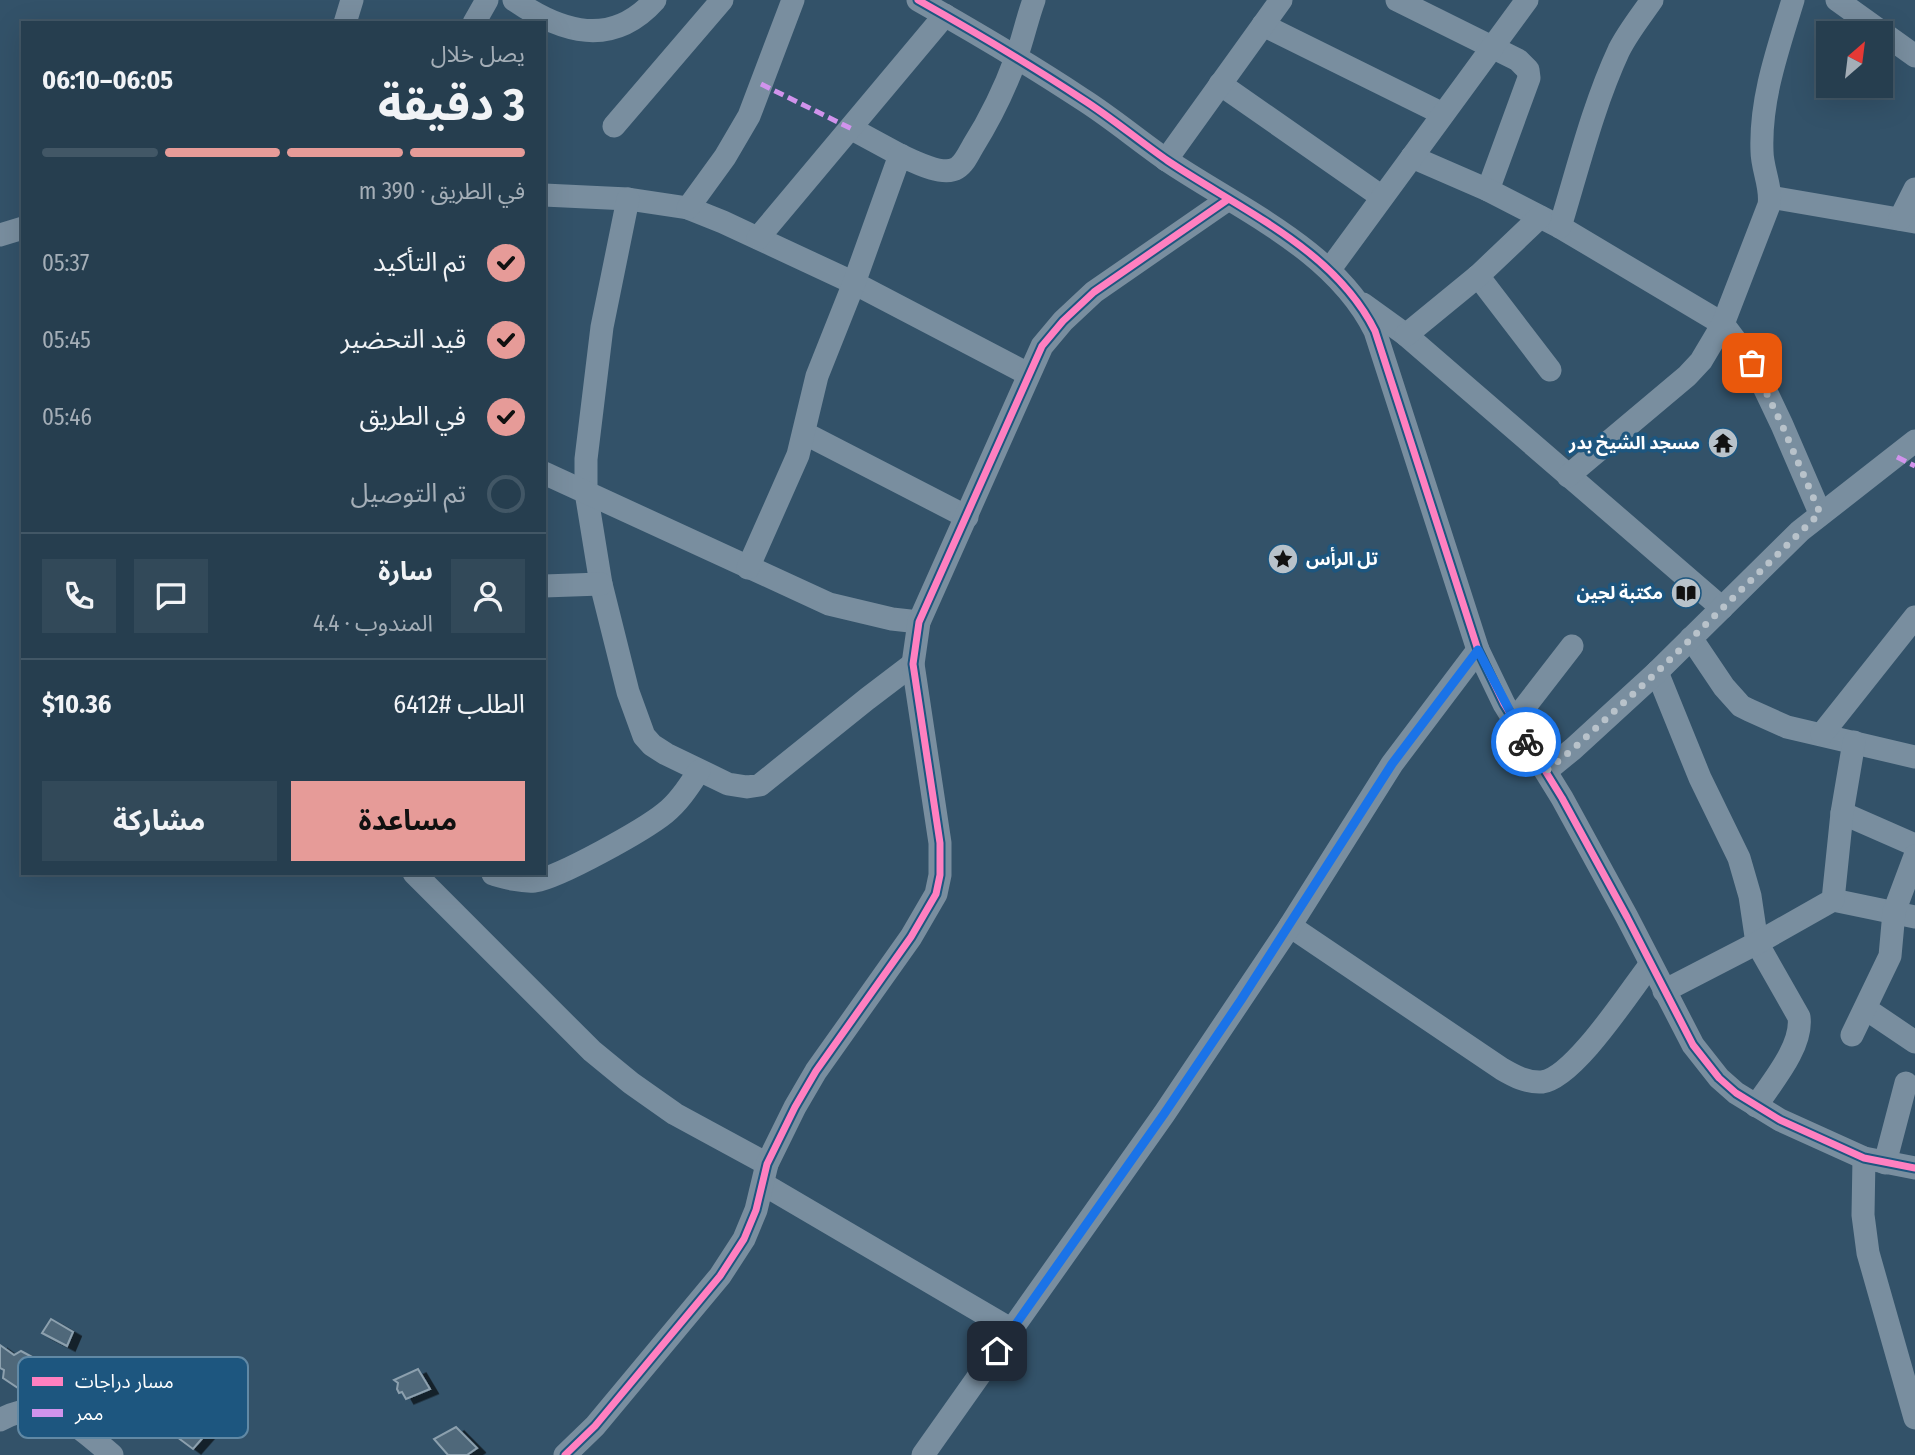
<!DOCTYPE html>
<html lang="ar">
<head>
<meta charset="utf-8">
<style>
	:root { --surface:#263e4f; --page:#324959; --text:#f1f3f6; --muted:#a4aeb7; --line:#425766; --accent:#e69b98 }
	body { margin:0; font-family:"Fira Sans Condensed","Noto Sans Arabic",sans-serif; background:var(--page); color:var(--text); direction:rtl; height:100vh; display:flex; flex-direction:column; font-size:26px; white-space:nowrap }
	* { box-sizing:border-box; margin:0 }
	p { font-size:23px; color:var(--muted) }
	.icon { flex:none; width:38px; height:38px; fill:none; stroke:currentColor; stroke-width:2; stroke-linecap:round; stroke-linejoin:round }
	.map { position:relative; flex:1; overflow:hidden; direction:ltr }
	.details { position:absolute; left:21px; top:21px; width:525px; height:854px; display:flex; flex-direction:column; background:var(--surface); border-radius:0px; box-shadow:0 7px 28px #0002,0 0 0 2px var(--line); direction:rtl }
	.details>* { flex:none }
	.needle { width:46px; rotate:28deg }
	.tools { position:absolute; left:1816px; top:21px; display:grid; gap:14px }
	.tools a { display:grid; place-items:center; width:77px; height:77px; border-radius:0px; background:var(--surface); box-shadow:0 7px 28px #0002,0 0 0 2px var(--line); font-size:35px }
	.pin { position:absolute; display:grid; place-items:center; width:60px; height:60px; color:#fff; margin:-30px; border-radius:14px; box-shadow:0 4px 10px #0006 }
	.courier { position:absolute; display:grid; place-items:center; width:70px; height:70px; margin:-35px; border:5px solid #1a73e8; border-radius:50%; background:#fff; color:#222; box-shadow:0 2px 9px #0007 }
	.headline em { font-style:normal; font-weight:700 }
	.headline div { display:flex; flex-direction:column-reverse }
	.headline { display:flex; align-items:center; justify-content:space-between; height:119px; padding:0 21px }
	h1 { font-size:46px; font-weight:700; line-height:52px }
	.bar { display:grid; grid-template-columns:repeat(4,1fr); gap:10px 7px; align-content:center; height:84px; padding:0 21px }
	.bar i { height:9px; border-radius:5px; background:var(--line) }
	.bar .selected { background:var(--accent) }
	.bar p { grid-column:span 4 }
	.line { display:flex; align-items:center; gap:18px; padding:0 21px; border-top:2px solid var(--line) }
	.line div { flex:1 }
	.round { display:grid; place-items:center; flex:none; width:74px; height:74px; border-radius:0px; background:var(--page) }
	ol { padding:0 21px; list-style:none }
	li { display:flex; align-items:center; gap:21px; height:77px }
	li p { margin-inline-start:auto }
	li .icon { padding:7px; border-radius:50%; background:var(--accent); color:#111; stroke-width:4 }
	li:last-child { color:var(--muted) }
	li i { width:38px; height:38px; border:4px solid var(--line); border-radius:50% }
	.button { display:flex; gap:14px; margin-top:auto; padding:14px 21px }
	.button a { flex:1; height:80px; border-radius:0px; background:var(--accent); color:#111; font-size:28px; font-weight:700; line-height:80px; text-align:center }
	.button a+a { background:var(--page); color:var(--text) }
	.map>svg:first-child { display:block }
	.building { fill:#4f687a; stroke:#8ca0ae; stroke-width:2; filter:url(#shadow) }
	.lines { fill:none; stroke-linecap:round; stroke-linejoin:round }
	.minor { stroke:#798e9f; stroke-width:23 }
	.quiet { stroke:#d193ec; stroke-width:5; stroke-dasharray:10 5; stroke-linecap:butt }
	.cycleway-casing { stroke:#1d567f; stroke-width:11 }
	.cycleway { stroke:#ff80c0; stroke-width:7 }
	.done { stroke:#b8c2ca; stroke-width:7; stroke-dasharray:0 12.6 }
	.route { stroke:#1a73e8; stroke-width:9 }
	.labels { text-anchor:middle; stroke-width:7; stroke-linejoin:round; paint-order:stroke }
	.poi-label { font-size:18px; font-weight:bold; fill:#fff; stroke:#1d567f; text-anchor:end }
	.key { fill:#1d567f; stroke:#6189a5; stroke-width:2 }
	.key-label { font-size:19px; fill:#fff }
</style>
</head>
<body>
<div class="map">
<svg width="1915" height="1455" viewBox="0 0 1915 1455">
	<defs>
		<filter id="shadow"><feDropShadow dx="8" dy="4.5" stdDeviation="0" flood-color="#0009"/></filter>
	</defs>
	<rect width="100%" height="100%" fill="#335269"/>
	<g class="building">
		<path d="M51 1319 73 1332 67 1346 42 1333Z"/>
		<path d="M0 1345 14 1355 21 1351 34 1358 18 1388 3 1378 4 1370 0 1368Z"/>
		<path d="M418 1369 430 1389 406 1399 402 1392 399 1393 397 1389 398 1383 394 1380Z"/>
		<path d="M186 1417 206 1434 193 1449 169 1431Z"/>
		<path d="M456 1427 477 1448 467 1455H448L434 1439Z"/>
	</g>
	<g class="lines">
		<g class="minor">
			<path d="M514 0C562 33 612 48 655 0"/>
			<path d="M918 0C973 31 1029 64 1082 99 1112 118 1139 141 1168 161 1241 210 1335 250 1375 331L1478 650 1504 704 1562 798 1627 917 1693 1045 1719 1078 1736 1093 1780 1120 1864 1158 1915 1168"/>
			<path d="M1397 0 1518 60 1528 70 1529 78 1488 190"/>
			<path d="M1837 0 1915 56"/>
			<path d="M345 23 352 0"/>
			<path d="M474 23 487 0"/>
			<path d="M1263 25 1443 114"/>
			<path d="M1220 84 1382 197"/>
			<path d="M614 126 722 0"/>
			<path d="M852 129 900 155"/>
			<path d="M1412 157 1488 190 1560 227 1723 324 1753 364 1782 425 1820 513"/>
			<path d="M1166 160 1281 0"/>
			<path d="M544 195 628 199 688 208 723 222 854 283 1028 374"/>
			<path d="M1770 197 1915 222"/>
			<path d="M628 199 602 327 586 459V492L601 584 628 692 644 736 652 745 666 754 728 784 747 787 760 785 867 699 913 664"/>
			<path d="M688 208 725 157 749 116 793 0"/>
			<path d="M1900 219 1915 189"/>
			<path d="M1560 227C1578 168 1593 106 1619 50 1628 32 1641 16 1652 0"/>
			<path d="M0 235 23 228"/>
			<path d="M758 238 945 15"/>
			<path d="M1330 269 1527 0"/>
			<path d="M1478 276 1550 370"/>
			<path d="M1363 304 1406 335 1722 608"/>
			<path d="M1406 335 1478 276 1540 217"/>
			<path d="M804 433 967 517"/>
			<path d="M544 473 829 604 892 619 919 622"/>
			<path d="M1568 476 1687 376 1701 361 1723 324 1769 205C1772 187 1762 169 1762 151 1760 99 1778 49 1793 0"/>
			<path d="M748 568 798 455 817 376 854 283 900 155C913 161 943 177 957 168 964 164 969 153 973 146 990 119 1005 88 1016 58 1023 39 1027 19 1034 0"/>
			<path d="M544 586 601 584"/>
			<path d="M1691 638 1724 687 1741 706 1749 710 1787 727 1915 757"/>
			<path d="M1657 672 1700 778 1739 858 1750 896 1757 943 1799 1017C1803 1046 1772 1082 1756 1106"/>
			<path d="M1514 721 1572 646"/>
			<path d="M1822 734 1915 617"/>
			<path d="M1546 771 1573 749 1657 672 1800 531 1915 441"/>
			<path d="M1842 813 1915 845"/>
			<path d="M414 873 592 1051 631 1083 675 1114 767 1164"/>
			<path d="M493 874C507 878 520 882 535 881 560 877 644 830 665 813 679 802 689 786 699 771"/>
			<path d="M1833 900 1915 917"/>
			<path d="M1290 926 1502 1069C1514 1076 1527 1083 1542 1082 1574 1078 1629 992 1650 965"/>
			<path d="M1664 991 1757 943 1833 900 1842 813 1854 742"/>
			<path d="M1866 1009 1915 1042"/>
			<path d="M1852 1035 1890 956 1894 912 1915 856"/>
			<path d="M1864 1158 1863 1215 1868 1253 1915 1418"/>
			<path d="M1885 1163 1906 1083"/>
			<path d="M763 1184 1012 1330"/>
			<path d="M0 1420C46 1394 78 1426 112 1455"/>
			<path d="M565 1455 595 1426 720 1276 744 1239 756 1210 767 1164 795 1107 816 1071 911 937 936 894 940 875V843L913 664 919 622 1042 346 1063 321 1094 292 1227 200"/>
			<path d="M923 1455 1164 1114 1290 926 1392 764 1478 650"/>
		</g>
		<g class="quiet">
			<path d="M761 84 852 129"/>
			<path d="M1897 457 1915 466"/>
		</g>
		<g class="cycleway-casing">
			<g id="cycleway">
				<path d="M918 0C973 31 1029 64 1082 99 1112 118 1139 141 1168 161 1241 210 1335 250 1375 331L1478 650 1504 704 1562 798 1627 917 1693 1045 1719 1078 1736 1093 1780 1120 1864 1158 1915 1168"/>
				<path d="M565 1455 595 1426 720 1276 744 1239 756 1210 767 1164 795 1107 816 1071 911 937 936 894 940 875V843L913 664 919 622 1042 346 1063 321 1094 292 1227 200"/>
			</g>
		</g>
		<use href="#cycleway" class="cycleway"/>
	</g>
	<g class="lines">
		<path class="done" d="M1526 742 1546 771 1573 749 1657 672 1820 513 1782 425 1752 363"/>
		<path class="route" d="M997 1351 1164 1114 1241 1000 1392 764 1478 650 1526 742"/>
	</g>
	<defs>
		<g id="temple-disc" transform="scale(1.575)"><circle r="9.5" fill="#b8c2ca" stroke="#1d567f"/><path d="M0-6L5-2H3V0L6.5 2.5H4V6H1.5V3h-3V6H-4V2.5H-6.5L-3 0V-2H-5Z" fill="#111"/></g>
		<g id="sight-disc" transform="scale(1.575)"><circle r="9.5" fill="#b8c2ca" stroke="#1d567f"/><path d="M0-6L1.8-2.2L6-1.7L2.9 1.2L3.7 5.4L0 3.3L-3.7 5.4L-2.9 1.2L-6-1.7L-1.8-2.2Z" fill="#111"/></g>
		<g id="library-disc" transform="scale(1.575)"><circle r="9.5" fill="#b8c2ca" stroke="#1d567f"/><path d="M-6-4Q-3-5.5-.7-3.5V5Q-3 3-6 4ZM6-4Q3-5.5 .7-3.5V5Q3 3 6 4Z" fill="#111"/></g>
	</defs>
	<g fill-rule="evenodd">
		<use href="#temple-disc" x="1723" y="443"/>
		<use href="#sight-disc" x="1283" y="559"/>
		<use href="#library-disc" x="1686" y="593"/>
	</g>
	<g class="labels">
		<g class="poi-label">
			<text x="1700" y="449">مسجد الشيخ بدر</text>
			<text x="1306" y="565" text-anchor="start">تل الرأس</text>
			<text x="1663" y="599">مكتبة لجين</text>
		</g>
	</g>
	<rect x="18" y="1357" width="230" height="81" rx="10" class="key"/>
	<rect x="32" y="1377" width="31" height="9" fill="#ff80c0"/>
	<rect x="32" y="1409" width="31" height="8" fill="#d193ec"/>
	<g class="key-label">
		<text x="75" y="1388">مسار دراجات</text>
		<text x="75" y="1420">ممر</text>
	</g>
</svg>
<div class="tools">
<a><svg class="needle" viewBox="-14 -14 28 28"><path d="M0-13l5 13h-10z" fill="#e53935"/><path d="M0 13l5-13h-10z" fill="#a4aeb7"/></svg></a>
</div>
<div class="pin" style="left:1752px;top:363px;background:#ea580c"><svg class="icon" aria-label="bag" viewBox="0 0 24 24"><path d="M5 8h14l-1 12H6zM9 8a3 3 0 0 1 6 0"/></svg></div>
<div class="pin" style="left:997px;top:1351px;background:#1f2937"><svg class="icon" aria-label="home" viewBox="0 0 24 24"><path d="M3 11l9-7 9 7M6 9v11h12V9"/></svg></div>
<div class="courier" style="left:1526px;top:742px"><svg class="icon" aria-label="bike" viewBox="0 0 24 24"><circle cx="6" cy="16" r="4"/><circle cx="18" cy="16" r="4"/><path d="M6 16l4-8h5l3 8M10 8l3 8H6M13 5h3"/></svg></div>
<section class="details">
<div class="headline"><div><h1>3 دقيقة</h1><p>يصل خلال</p></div><em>06:05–06:10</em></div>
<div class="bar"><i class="selected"></i><i class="selected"></i><i class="selected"></i><i></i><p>في الطريق · 390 m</p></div>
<ol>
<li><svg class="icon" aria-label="check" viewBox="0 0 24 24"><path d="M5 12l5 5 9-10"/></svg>تم التأكيد<p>05:37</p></li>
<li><svg class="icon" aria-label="check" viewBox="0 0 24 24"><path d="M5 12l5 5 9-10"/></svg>قيد التحضير<p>05:45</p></li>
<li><svg class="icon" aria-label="check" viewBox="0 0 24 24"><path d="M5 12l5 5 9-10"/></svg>في الطريق<p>05:46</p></li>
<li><i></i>تم التوصيل</li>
</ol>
<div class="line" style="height:126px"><a class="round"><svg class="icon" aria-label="person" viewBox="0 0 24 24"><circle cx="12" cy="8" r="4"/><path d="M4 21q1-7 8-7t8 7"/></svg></a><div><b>سارة</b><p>المندوب · 4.4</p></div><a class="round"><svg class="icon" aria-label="chat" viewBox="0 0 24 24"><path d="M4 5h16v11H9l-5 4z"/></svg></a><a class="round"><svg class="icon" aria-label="phone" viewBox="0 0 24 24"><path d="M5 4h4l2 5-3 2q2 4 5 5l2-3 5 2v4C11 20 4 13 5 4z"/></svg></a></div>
<div class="line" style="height:91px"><div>الطلب #6412</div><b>$10.36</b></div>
<div class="button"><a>مساعدة</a><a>مشاركة</a></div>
</section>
</div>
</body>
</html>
